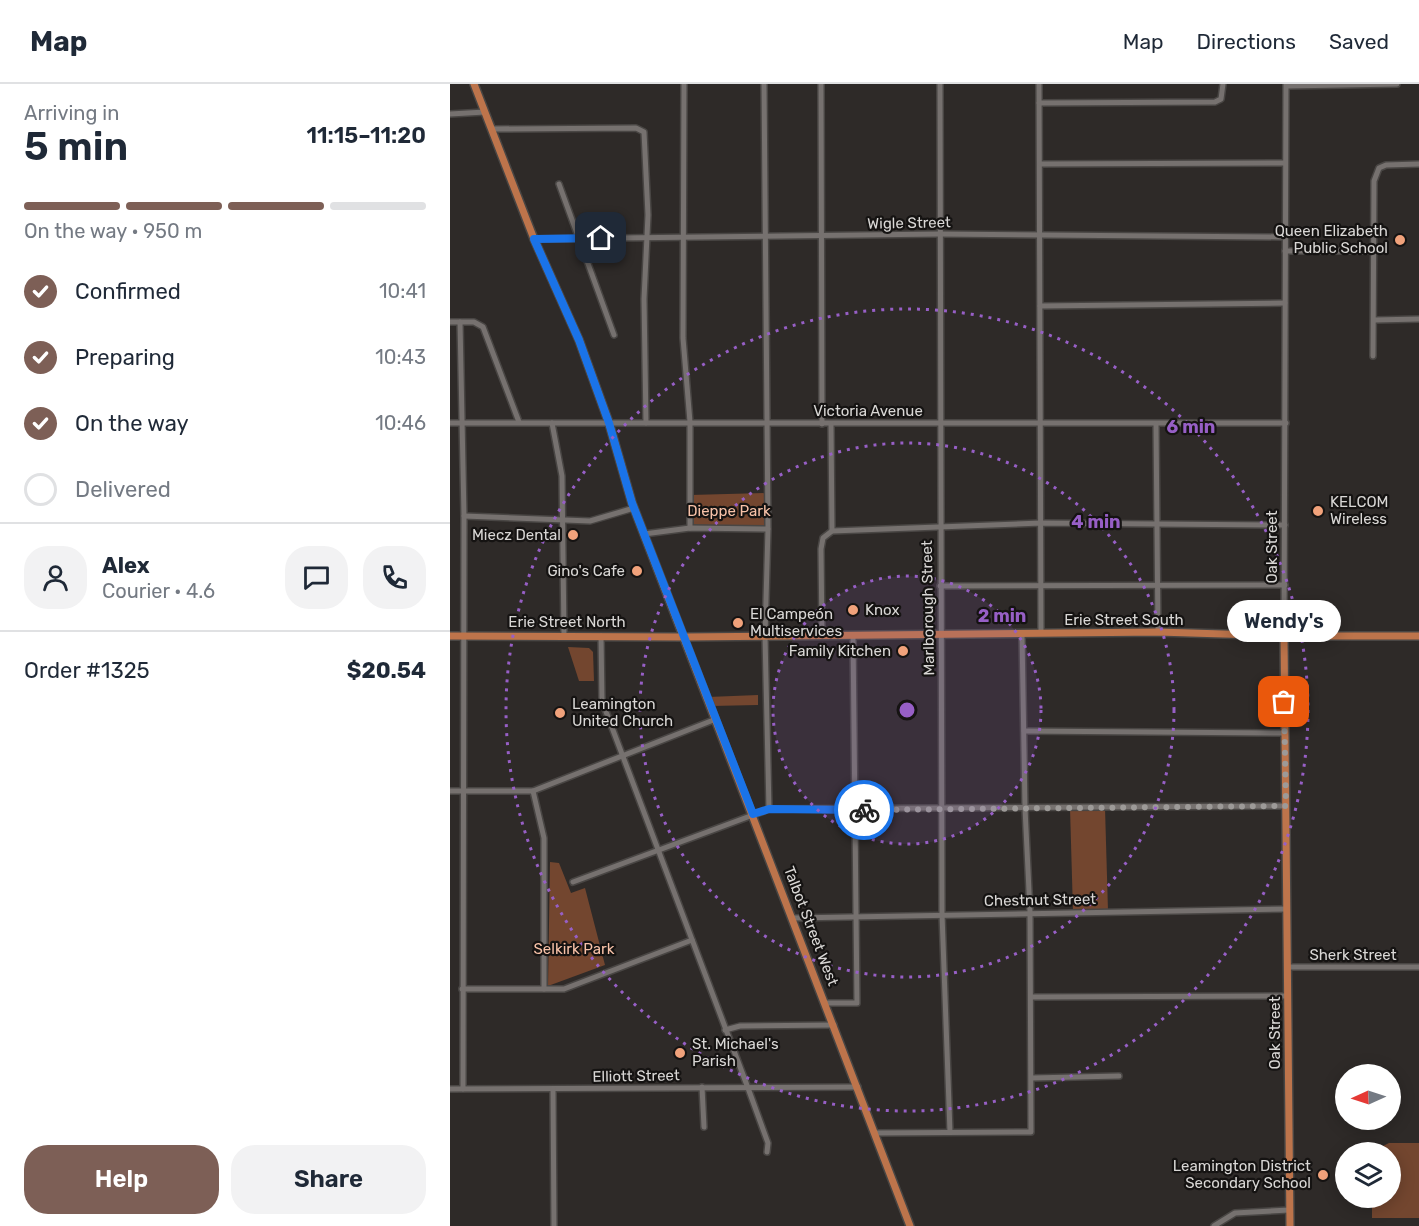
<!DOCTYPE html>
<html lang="en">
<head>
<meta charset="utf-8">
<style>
	:root { --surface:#fff; --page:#f2f2f3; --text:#1f2937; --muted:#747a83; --line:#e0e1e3; --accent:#7d5f56 }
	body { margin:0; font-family:Rubik,sans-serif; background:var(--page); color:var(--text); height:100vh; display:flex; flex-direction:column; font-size:22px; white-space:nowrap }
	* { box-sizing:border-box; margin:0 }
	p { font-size:20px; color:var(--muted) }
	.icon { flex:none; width:33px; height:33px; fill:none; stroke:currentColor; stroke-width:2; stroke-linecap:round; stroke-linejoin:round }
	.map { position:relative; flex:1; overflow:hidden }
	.panel { display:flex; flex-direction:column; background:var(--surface); width:450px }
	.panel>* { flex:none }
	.needle { width:39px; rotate:267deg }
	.fabs { position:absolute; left:885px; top:980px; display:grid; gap:12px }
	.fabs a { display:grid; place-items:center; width:66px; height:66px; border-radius:50%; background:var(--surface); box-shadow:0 3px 15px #0003; font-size:30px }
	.pin { position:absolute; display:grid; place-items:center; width:51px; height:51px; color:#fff; margin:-26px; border-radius:12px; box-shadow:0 3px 9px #0006 }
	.courier { position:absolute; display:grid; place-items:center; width:60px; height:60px; margin:-30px; border:4px solid #1a73e8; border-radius:50%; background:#fff; color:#222; box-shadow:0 2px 8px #0007 }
	.bubble { position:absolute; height:42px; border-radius:21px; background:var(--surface); box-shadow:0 3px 15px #0003; font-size:20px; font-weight:600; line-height:42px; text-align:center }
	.headline em { font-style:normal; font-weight:600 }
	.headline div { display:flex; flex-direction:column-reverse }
	.headline { display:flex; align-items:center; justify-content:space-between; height:102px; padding:0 24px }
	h1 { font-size:39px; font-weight:600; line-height:45px }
	.bar { display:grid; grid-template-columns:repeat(4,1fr); gap:9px 6px; align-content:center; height:72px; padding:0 24px }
	.bar i { height:8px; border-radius:4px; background:var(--line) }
	.bar .active { background:var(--accent) }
	.bar p { grid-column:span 4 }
	.line { display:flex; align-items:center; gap:15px; padding:0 24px; border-top:2px solid var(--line) }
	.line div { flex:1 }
	.round { display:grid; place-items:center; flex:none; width:63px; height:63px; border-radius:24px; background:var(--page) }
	ol { padding:0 24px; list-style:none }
	li { display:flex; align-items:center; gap:18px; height:66px }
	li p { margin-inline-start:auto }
	li .icon { padding:6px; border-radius:50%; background:var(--accent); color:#fff; stroke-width:4 }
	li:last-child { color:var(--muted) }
	li i { width:33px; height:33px; border:3px solid var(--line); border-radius:50% }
	.button { display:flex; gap:12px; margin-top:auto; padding:12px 24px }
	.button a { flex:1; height:69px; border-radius:24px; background:var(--accent); color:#fff; font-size:24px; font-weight:600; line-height:69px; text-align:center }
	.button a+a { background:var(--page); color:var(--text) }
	header { display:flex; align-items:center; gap:36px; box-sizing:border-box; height:84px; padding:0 30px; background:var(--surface); border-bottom:2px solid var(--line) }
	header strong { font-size:28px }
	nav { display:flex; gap:33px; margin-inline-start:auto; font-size:21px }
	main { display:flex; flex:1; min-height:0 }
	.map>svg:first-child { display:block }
	.green { fill:#73462f }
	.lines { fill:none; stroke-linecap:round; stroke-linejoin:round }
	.minor-casing { stroke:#494644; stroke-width:8 }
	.major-casing { stroke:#494644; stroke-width:10 }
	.minor { stroke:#76716f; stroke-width:5 }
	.major { stroke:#bd744b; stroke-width:7 }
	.done { stroke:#9d9a98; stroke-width:6; stroke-dasharray:0 10.8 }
	.route { stroke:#1a73e8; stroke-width:8 }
	.ring { fill:none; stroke:#975fc6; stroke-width:3; stroke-dasharray:3 6 }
	.poi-dot { fill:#f1a27b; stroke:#151312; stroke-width:2 }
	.labels { text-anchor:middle; stroke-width:4.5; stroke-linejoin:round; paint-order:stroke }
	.street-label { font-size:15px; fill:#d9d7d5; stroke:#151312 }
	.poi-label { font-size:15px; fill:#d9d7d5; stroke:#151312; text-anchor:end }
	.park-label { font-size:15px; fill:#f8c2a8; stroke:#151312 }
	.centre { fill:#975fc6; stroke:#151312; stroke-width:3 }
	.ring-label { font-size:18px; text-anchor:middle; font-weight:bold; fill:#975fc6; stroke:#151312; stroke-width:4.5; stroke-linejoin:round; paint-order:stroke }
</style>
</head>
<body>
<header>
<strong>Map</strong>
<nav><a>Map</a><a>Directions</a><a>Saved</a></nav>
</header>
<main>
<section class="panel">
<div class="headline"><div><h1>5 min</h1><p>Arriving in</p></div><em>11:15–11:20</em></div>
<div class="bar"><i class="active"></i><i class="active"></i><i class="active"></i><i></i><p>On the way · 950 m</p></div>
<ol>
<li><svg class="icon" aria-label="check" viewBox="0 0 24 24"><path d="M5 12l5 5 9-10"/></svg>Confirmed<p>10:41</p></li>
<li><svg class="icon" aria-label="check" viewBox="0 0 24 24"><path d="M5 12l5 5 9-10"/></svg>Preparing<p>10:43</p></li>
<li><svg class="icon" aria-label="check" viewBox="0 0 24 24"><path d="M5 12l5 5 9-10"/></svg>On the way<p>10:46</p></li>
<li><i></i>Delivered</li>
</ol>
<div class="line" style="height:108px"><a class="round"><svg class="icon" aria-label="person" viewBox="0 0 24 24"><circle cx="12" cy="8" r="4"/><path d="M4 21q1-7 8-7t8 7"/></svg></a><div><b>Alex</b><p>Courier · 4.6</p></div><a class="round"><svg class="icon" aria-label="chat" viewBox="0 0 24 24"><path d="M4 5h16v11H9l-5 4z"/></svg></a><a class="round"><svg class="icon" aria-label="phone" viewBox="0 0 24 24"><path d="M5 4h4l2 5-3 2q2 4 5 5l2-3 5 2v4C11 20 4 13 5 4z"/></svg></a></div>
<div class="line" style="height:78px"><div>Order #1325</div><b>$20.54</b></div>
<div class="button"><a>Help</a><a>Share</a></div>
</section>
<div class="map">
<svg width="969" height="1142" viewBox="0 0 969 1142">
	<rect width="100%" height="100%" fill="#2e2a28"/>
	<g class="green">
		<path d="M317 409 318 445 240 444V411Z"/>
		<path d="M118 563 139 564 143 568 144 597H129Z"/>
		<path d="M308 611V621L261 622 258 613Z"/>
		<path d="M620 724H655L658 827 623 828Z"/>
		<path d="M100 778 109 779 121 809 135 804 155 881 98 902Z"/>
		<path d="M939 1059H969V1134H922V1123L914 1113H940V1068H921Z"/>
	</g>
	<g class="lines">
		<g class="minor-casing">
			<g id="minor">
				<path d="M234 0 233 254 240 338V444"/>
				<path d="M314 0 318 445 315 552 319 725"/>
				<path d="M371 0 372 340"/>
				<path d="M490 0 492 830 500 1048"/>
				<path d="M589 1 591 549"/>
				<path d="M837 2 947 0"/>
				<path d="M589 19 765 18 771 15 773 0"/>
				<path d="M0 30 35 28"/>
				<path d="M42 45 186 44 194 48 198 131 194 215 196 339"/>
				<path d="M590 80 835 79"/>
				<path d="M109 100 164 251"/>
				<path d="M84 155 489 150 835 153"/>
				<path d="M835 167H923"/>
				<path d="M590 222 835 219"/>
				<path d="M925 236 969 235"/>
				<path d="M0 238H24L33 243 69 338"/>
				<path d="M10 238 14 432 13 1005"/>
				<path d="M923 272 924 97 929 84 936 81 969 80"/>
				<path d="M0 339H836"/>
				<path d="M102 339 112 392 114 551"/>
				<path d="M381 340 382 447"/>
				<path d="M706 340 708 548"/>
				<path d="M14 432 140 437 184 424"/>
				<path d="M194 450 240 444 318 445"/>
				<path d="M490 502 835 501"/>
				<path d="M151 552 152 617 298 1004 318 1059 317 1068"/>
				<path d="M372 552 371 465 373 454 382 447 591 439 835 441"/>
				<path d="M834 552 836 0"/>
				<path d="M574 647 835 649"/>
				<path d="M0 707H83L266 635"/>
				<path d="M83 707 94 754V905"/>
				<path d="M123 798 319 725 836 722"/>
				<path d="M343 834 837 825"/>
				<path d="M838 883H969"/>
				<path d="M12 905H114L242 856"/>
				<path d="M581 913 838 912"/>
				<path d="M376 919H407L403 551"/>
				<path d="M275 946 290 942 384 941"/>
				<path d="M582 994 669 992"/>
				<path d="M252 1003 254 1043"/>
				<path d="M0 1005 408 1003"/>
				<path d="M103 1005 104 1142"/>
				<path d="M425 1049 581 1048 580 828 575 724 572 550"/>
				<path d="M764 1142 785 1129 839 1126"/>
			</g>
		</g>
		<g class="major-casing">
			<g id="major">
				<path d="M24 0 84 155 129 256 159 339 182 419 460 1142"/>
				<path d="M0 552 234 553 708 548 834 552H969"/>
				<path d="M834 552 840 1142"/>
			</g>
		</g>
		<use href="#minor" class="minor"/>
		<use href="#major" class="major"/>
	</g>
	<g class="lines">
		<path class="done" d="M414 726 836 722 834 618"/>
		<path class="route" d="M151 154 84 155 129 256 159 339 182 419 303 730 319 725 414 726"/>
	</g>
	<circle cx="457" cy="626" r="134" fill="#975fc6" fill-opacity=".12"/>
	<g class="ring">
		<circle cx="457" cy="626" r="134"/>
		<circle cx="457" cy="626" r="267"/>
		<circle cx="457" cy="626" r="401"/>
	</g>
	<g class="poi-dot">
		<circle cx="950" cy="156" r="6"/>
		<circle cx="868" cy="427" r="6"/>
		<circle cx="123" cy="451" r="6"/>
		<circle cx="187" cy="487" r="6"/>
		<circle cx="403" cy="526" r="6"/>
		<circle cx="288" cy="539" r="6"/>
		<circle cx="453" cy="567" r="6"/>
		<circle cx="110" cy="629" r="6"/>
		<circle cx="230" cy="969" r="6"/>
		<circle cx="873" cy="1091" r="6"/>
	</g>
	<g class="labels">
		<g class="street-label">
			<text transform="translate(459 139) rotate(-1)" y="5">Wigle Street</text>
			<text x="418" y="332">Victoria Avenue</text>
			<text transform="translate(822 463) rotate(-90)" y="5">Oak Street</text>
			<text transform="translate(478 524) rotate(-91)" y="5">Marlborough Street</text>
			<text x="674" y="541">Erie Street South</text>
			<text x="117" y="543">Erie Street North</text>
			<text transform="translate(590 816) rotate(-1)" y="5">Chestnut Street</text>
			<text transform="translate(361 842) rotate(69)" y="5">Talbot Street West</text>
			<text x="903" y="876">Sherk Street</text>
			<text transform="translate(825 949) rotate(-90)" y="5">Oak Street</text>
			<text transform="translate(186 992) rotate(-1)" y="5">Elliott Street</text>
		</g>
		<g class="poi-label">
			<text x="938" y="152">Queen Elizabeth<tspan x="938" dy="17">Public School</tspan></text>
			<text x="880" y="423" text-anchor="start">KELCOM<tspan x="880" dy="17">Wireless</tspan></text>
			<text x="111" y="456">Miecz Dental</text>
			<text x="175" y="492">Gino's Cafe</text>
			<text x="415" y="531" text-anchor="start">Knox</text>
			<text x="300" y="535" text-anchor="start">El Campeón<tspan x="300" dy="17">Multiservices</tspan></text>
			<text x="441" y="572">Family Kitchen</text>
			<text x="122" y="625" text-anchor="start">Leamington<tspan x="122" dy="17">United Church</tspan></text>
			<text x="242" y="965" text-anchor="start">St. Michael's<tspan x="242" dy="17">Parish</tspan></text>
			<text x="861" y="1087">Leamington District<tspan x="861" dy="17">Secondary School</tspan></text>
		</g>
		<g class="park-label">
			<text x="279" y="432">Dieppe Park</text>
			<text x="124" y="870">Selkirk Park</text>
		</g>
	</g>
	<circle cx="457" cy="626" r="9" class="centre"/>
	<g class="ring-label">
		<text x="741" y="349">6 min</text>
		<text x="646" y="444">4 min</text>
		<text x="552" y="538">2 min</text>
	</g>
</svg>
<div class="fabs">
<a><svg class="needle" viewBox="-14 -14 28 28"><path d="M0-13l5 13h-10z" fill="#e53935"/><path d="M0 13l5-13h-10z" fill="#747a83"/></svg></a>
<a><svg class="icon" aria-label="layers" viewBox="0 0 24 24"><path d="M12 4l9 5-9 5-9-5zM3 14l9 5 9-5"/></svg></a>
</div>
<div class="pin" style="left:834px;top:618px;background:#ea580c"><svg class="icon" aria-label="bag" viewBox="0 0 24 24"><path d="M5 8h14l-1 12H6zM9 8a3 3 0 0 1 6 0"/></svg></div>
<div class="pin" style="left:151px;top:154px;background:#1f2937"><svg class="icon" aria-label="home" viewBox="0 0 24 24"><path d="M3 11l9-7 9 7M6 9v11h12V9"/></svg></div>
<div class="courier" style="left:414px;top:726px"><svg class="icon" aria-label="bike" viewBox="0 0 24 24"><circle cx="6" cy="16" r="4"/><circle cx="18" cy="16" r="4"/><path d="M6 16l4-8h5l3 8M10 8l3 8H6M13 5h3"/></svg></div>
<div class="bubble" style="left:777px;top:516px;width:114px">Wendy's</div>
</div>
</main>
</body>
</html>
